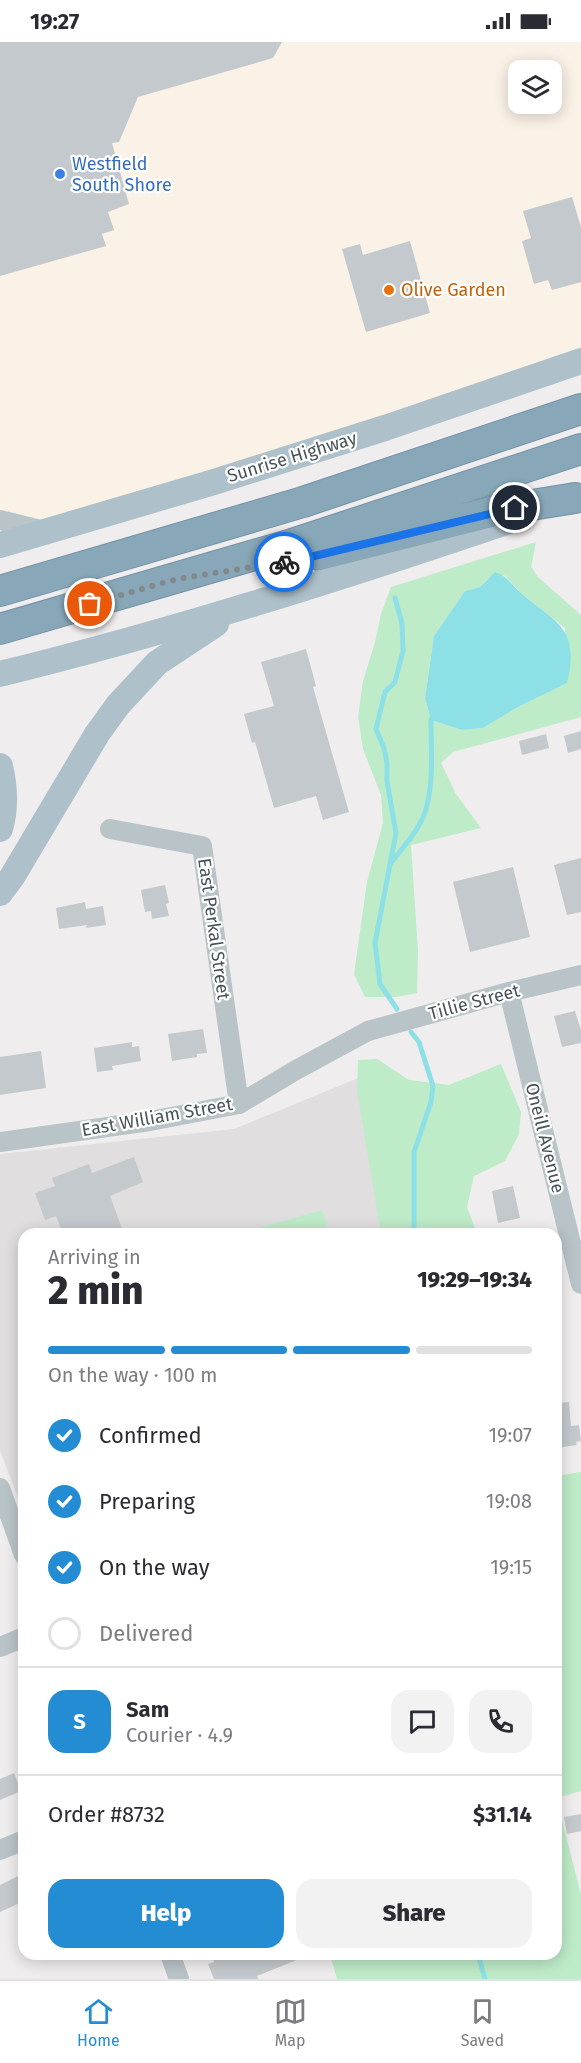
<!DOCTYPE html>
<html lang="en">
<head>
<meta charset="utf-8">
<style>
	:root { --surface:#fff; --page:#f2f2f3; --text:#2b2b33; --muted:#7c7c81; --line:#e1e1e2; --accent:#248cd3 }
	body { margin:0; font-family:"Fira Sans",sans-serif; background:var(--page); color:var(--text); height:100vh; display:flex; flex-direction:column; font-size:22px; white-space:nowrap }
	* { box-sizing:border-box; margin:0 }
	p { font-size:20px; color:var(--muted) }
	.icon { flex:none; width:33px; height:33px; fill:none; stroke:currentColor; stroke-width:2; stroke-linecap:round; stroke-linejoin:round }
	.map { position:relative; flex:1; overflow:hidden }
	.side { position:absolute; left:18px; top:1186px; width:544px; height:732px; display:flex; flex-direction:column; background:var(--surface); border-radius:18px; box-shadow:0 3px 15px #0003 }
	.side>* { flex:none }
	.fabs { position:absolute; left:508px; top:18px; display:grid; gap:12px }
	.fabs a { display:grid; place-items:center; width:54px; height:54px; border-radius:12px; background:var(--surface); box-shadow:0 3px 15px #0003; font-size:30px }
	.pin { position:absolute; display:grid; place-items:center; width:51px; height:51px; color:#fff; margin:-26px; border:3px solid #fff; border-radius:50%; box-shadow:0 2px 6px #0007 }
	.courier { position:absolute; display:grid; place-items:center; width:60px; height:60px; margin:-30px; border:4px solid #1a73e8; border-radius:50%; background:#fff; color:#222; box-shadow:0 2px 8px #0007 }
	.overview em { font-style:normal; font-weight:800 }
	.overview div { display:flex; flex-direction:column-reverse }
	.overview { display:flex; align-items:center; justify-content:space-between; height:102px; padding:0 30px }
	h1 { font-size:39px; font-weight:800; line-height:45px }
	.bar { display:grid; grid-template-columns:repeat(4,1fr); gap:9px 6px; align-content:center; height:72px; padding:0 30px }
	.bar i { height:8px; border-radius:4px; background:var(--line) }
	.bar .active { background:var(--accent) }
	.bar p { grid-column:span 4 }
	.line { display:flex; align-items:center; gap:15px; padding:0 30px; border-top:2px solid var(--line) }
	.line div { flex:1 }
	.round { display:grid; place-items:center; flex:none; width:63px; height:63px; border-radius:18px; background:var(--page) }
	ol { padding:0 30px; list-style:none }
	li { display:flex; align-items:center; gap:18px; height:66px }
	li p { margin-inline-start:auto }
	li .icon { padding:6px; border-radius:50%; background:var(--accent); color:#fff; stroke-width:4 }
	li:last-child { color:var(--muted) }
	li i { width:33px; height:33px; border:3px solid var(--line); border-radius:50% }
	.primary-button { display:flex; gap:12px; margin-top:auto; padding:12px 30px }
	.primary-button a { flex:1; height:69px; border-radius:18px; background:var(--accent); color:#fff; font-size:24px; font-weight:800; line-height:69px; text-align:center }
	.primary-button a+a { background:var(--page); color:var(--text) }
	.status { display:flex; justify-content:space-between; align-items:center; height:42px; padding:0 30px; background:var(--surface); direction:ltr }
	.status svg { height:16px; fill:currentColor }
	.menu { display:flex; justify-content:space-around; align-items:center; height:84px; border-top:2px solid var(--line); background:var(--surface); font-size:16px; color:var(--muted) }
	.menu a { display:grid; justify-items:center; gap:3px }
	.menu .active { color:var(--accent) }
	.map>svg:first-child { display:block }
	.commercial { fill:#faf2e7; fill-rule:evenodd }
	.education { fill:#e1dedf }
	.green { fill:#beebc8; fill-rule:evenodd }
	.water { fill:#8de1e6 }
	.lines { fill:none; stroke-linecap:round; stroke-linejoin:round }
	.stream { stroke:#8de1e6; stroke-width:5 }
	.building { fill:#c4c9cd }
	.highway-casing { stroke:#7393a5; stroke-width:32 }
	.minor { stroke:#b9c4c9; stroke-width:20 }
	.major { stroke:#aec1cb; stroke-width:26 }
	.highway { stroke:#88a8b9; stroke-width:30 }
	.done { stroke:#82898d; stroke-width:6; stroke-dasharray:0 10.8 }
	.route { stroke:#1a73e8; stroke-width:8 }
	.shop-dot { fill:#3f7fe0; stroke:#fff; stroke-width:2 }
	.food-dot { fill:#e8710a; stroke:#fff; stroke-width:2 }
	.labels { text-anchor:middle; stroke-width:4.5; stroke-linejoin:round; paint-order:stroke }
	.shop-label { font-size:18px; fill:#366cbe; stroke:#fff; text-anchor:start }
	.food-label { font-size:18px; fill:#c56008; stroke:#fff; text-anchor:start }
	.street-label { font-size:18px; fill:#475359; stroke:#fff }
</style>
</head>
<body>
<div class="status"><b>19:27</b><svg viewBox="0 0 49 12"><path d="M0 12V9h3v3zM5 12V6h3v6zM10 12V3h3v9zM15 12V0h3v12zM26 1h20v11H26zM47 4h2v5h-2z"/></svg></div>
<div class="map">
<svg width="581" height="1937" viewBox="0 0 581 1937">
	<rect width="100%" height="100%" fill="#f0edee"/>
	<path class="commercial" d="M0 0H581V319L0 503ZM519 28H552V62H519Z"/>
	<path class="education" d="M368 1032 392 1192H24V1472L0 1408V1112L234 1087Z"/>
	<g class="green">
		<path d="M536 500 531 525 538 535 581 573V675L453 710 441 721 456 752 481 786 411 803 418 909 417 951 396 955H365L354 932 367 840 383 781 381 753 363 707 358 675 363 639 375 600 381 572 391 545ZM504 533 520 550 565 586 567 641 518 665 483 686 462 688 431 678 425 656 434 594 465 549 480 545 487 537Z"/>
		<path d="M377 1017 409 1038 449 1043 501 1022 521 1070 519 1092 505 1119 474 1134 467 1165 477 1192H381L357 1049 358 1018Z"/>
		<path d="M322 1168 330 1192H237Z"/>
		<path d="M581 1430V1749L560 1755 558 1763 581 1852V1937H337L330 1913 556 1912 557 1434Z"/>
	</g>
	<path class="water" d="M495 530C507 534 511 542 520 550 554 580 581 585 567 641L518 665 483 686 462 688 431 678 425 656 434 594 465 549 480 545Z"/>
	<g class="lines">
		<g class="stream">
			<path d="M395 556 402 581 403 609 395 640 385 650 376 687 384 706 387 721V739L396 791 375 901 380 942 397 967"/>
			<path d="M390 822C403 805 420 788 426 767 434 740 431 706 431 678L434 672"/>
			<path d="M411 990 419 1000 433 1044 431 1060 414 1110V1192"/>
			<path d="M478 1912 485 1937"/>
		</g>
	</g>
	<g class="building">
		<path d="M0 0H282L273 16 138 55 119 100 112 101 129 162 108 170 114 188 102 192 106 204 0 234Z"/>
		<path d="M572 155 581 185V240L552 248 548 238 534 242 522 199 531 196 523 169Z"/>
		<path d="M410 199 430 271 366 290 342 207 360 202 363 213Z"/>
		<path d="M306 607 316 644 313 645 349 770 323 778 316 754 274 766 255 700 252 701 244 672 274 664 261 620Z"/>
		<path d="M581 689V707L568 711 564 694Z"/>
		<path d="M546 692 549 706 522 713 519 699Z"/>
		<path d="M581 816V870L567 873 554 823Z"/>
		<path d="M513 825 530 895 470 910 453 840Z"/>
		<path d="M165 843 169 861 166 862 169 874 152 877 151 869 145 870 141 848Z"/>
		<path d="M85 860 86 867 103 864 106 883 86 886 87 883 59 887 56 866Z"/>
		<path d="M575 969 581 988V1001L562 1005 554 974Z"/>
		<path d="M203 987 207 1011 197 1012V1015L172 1019 168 992Z"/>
		<path d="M132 1000V1005L139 1004 141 1019 112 1024 113 1028 97 1030 94 1006Z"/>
		<path d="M41 1009 46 1046 0 1053V1015Z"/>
		<path d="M134 1115 143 1140 110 1154 124 1192H63L56 1174 45 1178 35 1151 55 1144 52 1136 89 1122 92 1131Z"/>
		<path d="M513 1144 520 1176 498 1181 492 1149Z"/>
		<path d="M569 1360 571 1384 579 1383 581 1399 576 1400 577 1403 556 1406V1361Z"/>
		<path d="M14 1731 21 1749 0 1758V1737Z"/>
		<path d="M581 1772V1789L567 1792 564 1775Z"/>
		<path d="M24 1831V1859L0 1870V1843Z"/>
		<path d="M212 1912H309V1913L257 1934 258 1937H214L208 1922 214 1920Z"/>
	</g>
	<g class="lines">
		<g class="highway-casing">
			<g id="highway">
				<path d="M319 513 495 469 575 456"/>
				<path d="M0 549 303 460 581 367"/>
				<path d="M0 587 292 502 581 407"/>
			</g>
		</g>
		<g class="minor">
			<path d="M0 478 45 489"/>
			<path d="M110 787 202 804 239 1062"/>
			<path d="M509 950 581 1242"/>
			<path d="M0 1100 150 1079 239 1062 296 1028 368 989 509 950 581 933"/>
			<path d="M0 1446 24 1513"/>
			<path d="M0 1605 24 1595"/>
			<path d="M0 1808 24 1798"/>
			<path d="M170 1912 179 1937"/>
		</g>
		<g class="major">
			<path d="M0 503 214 440 388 385 581 319"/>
			<path d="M0 632C175 589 347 534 518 476"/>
			<path d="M0 724C5 745 6 766 0 787"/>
			<path d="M0 851 12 835 97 692 118 663 157 621 216 582"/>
		</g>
		<use href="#highway" class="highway"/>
	</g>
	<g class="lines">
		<path class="done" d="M90 562 177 537 284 520"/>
		<path class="route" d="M284 520 306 516 515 466"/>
	</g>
	<circle class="shop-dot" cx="60" cy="132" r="6"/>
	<circle class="food-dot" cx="389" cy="248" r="6"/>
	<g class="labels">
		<g class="shop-label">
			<text x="72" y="128">Westfield<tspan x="72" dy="21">South Shore</tspan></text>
		</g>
		<g class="food-label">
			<text x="401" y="254">Olive Garden</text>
		</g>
		<g class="street-label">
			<text transform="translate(292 415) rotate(-17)" y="6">Sunrise Highway</text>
			<text transform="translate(214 887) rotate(82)" y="6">East Perkal Street</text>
			<text transform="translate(474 960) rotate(-15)" y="6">Tillie Street</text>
			<text transform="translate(157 1075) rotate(-10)" y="6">East William Street</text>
			<text transform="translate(545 1096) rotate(76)" y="6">Oneill Avenue</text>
		</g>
	</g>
</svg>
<div class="fabs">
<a><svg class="icon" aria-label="layers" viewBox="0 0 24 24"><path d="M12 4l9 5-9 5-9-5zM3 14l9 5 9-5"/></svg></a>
</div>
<div class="pin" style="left:90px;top:562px;background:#ea580c"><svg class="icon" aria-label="bag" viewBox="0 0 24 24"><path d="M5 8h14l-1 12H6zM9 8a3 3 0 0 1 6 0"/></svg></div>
<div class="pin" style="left:515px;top:466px;background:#1f2937"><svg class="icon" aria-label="home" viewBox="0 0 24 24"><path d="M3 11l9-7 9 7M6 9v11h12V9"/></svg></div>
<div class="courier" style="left:284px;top:520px"><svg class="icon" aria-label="bike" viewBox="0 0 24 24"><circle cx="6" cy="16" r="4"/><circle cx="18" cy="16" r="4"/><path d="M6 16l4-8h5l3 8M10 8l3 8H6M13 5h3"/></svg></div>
<section class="side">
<div class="overview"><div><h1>2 min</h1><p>Arriving in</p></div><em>19:29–19:34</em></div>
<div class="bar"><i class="active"></i><i class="active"></i><i class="active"></i><i></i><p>On the way · 100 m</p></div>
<ol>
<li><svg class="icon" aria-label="check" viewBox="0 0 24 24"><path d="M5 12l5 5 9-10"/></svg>Confirmed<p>19:07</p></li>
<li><svg class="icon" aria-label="check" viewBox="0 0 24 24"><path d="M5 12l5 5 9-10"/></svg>Preparing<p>19:08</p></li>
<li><svg class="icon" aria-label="check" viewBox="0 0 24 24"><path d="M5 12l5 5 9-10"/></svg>On the way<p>19:15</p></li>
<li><i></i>Delivered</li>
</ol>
<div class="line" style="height:108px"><b class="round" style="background:var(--accent);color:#fff">S</b><div><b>Sam</b><p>Courier · 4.9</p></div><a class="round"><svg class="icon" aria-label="chat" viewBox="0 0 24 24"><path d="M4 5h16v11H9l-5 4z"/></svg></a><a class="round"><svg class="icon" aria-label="phone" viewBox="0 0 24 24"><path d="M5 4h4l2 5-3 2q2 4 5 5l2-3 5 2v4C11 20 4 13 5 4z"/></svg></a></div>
<div class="line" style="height:78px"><div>Order #8732</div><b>$31.14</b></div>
<div class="primary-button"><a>Help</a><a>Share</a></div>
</section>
</div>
<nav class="menu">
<a class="active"><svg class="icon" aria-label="home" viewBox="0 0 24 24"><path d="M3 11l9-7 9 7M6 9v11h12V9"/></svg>Home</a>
<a><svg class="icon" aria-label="map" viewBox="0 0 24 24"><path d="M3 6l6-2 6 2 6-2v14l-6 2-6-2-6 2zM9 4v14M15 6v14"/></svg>Map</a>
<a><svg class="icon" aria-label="saved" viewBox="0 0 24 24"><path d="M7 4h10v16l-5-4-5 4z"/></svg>Saved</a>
</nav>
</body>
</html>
